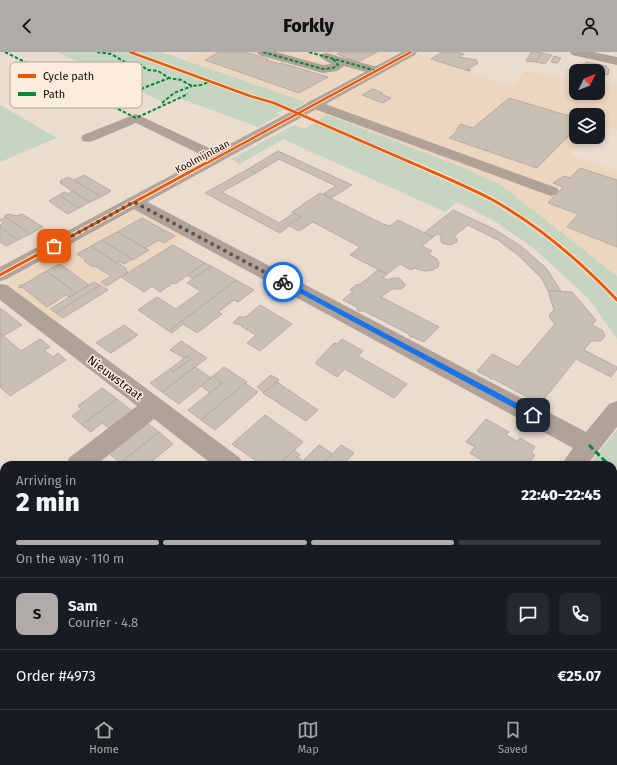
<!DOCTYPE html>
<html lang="en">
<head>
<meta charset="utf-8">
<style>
	:root { --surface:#171b24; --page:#242831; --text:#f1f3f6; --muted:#9ea1a6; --line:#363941; --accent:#afaba9 }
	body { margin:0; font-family:"Fira Sans",sans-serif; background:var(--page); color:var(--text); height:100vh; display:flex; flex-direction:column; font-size:15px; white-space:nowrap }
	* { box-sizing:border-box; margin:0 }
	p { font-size:13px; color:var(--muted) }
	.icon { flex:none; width:22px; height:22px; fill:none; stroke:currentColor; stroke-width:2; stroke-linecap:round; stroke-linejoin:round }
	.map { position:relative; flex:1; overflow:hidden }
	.details { position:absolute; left:0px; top:409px; width:617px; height:248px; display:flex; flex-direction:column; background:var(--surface); border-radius:12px 12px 0 0; box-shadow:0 2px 6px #0003 }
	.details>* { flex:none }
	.needle { width:26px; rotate:47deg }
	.controls { position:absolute; left:569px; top:12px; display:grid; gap:8px }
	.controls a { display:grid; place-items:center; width:36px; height:36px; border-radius:8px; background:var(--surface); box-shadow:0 2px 6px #0003; font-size:20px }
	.pin { position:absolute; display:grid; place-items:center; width:34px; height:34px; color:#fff; margin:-17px; border-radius:8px; box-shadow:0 2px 6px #0006 }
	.courier { position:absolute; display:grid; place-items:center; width:40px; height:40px; margin:-20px; border:3px solid #1a73e8; border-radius:50%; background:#fff; color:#222; box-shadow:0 1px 5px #0007 }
	.summary em { font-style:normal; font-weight:800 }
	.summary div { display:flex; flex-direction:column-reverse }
	.summary { display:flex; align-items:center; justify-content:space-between; height:68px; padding:0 16px }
	h1 { font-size:26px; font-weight:800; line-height:30px }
	.bar { display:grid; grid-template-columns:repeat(4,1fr); gap:6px 4px; align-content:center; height:48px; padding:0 16px }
	.bar i { height:5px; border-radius:3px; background:var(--line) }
	.bar .current { background:var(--accent) }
	.bar p { grid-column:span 4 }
	.line { display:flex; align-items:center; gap:10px; padding:0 16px; border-top:1px solid var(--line) }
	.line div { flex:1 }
	.round { display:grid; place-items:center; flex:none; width:42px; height:42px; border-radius:8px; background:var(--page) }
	header { display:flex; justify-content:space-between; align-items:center; height:52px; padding:0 16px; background:var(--accent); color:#111; font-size:18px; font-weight:800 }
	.dock { display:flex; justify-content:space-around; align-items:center; height:56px; border-top:1px solid var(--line); background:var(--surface); font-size:11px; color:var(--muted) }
	.dock a { display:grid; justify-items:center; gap:2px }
	.dock .current { color:var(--accent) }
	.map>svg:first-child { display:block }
	.built { fill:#edd6bf }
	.green { fill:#c5d5bf }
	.building { fill:#cabfb5; stroke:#b7aca2 }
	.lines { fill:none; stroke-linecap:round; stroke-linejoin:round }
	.minor { fill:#b1a298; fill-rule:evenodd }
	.major { fill:#b3a398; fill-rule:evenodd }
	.quiet-far1 { stroke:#00873e; stroke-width:2; stroke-dasharray:3.5 2; stroke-linecap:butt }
	.quiet { stroke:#00873e; stroke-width:3; stroke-dasharray:6 3; stroke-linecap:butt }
	.cycleway-far1-casing { stroke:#fbecdd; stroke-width:4 }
	.cycleway-casing { stroke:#fbecdd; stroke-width:5 }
	.cycleway-far1 { stroke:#e8590c; stroke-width:2.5 }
	.cycleway { stroke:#e8590c; stroke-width:3 }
	.route { fill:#1a73e8 }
	.done { stroke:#5e544a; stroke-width:4; stroke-dasharray:0 7.2 }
	.labels { text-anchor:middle; stroke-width:3; stroke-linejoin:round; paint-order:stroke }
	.far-street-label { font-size:10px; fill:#120a03; stroke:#fbecdd }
	.street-label { font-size:12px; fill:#120a03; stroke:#fbecdd }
	.key { fill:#fbecdd; stroke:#b5a89c; stroke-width:1 }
	.key-label { font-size:11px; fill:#120a03 }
</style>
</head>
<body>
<header><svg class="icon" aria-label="back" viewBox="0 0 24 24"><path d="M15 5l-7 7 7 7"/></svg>Forkly<svg class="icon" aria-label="person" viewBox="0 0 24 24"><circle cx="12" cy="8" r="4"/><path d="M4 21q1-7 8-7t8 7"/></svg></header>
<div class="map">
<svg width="617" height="657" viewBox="0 0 617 657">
	<rect width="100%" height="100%" fill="#eaddcf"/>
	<g class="built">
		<path d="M199 0H399L306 50 184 8Z"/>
		<path d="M418 2 513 35 525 19 576 27V41H598V30L617 33V78L598 74V63H576V85H587L570 103 617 119V224L607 215 328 64 322 67 310 62Z"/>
		<path d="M134 159H140L188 183 105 236 108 238 54 271 7 234 8 228Z"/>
	</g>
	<g class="green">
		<path d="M57 0H161L306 50 293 57 289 55 276 61 280 63 258 75 176 45 163 50Z"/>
		<path d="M0 53 57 86 0 110Z"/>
		<path d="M327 63 464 116 501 133 617 224V287L589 247 533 196 496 170 457 150 445 160 283 87 240 112 231 107 294 73 304 77Z"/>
		<path d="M617 377V548L613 545V413H589Z"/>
		<path d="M613 556 617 559V657H402L405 653H613Z"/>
	</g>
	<g class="building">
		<path d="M219 0H245L268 7 266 8 279 12 281 11 328 25 299 41 205 8Z"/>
		<path d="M341 0H377L358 10 337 2Z"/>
		<path d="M442 0H456L464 2 459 5 477 8 476 10 478 11 468 17 471 18 469 19 431 7Z"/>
		<path d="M531 0 542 1 536 10 526 9Z"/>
		<path d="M542 1 552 3 545 12 536 10Z"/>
		<path d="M554 4 561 6 557 11 551 10Z"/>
		<path d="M586 10 597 12 593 19 579 17 582 12H585Z"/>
		<path d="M597 12 607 14 606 16 609 17 608 23 600 21 598 25V19H593Z"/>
		<path d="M373 37 383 41 381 42 391 46 383 51 362 43Z"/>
		<path d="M509 46 576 66V76L537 116 449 86 455 81 460 72 473 76Z"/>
		<path d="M278 99 352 133 331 146 323 142 336 134 279 107 256 121 248 117Z"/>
		<path d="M580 116 617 128V195L567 175 578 162 548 151 563 135 553 131 564 124 570 126Z"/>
		<path d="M248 117 256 121 222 140 279 171 294 161 301 165 280 181 205 141Z"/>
		<path d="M84 123 111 139 101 145 74 128Z"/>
		<path d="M68 125 74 128 101 145 90 150 60 131 62 130 60 129Z"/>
		<path d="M72 139 90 150 79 156 59 143 65 140 68 142Z"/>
		<path d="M320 141 383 172 390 174 398 168 433 185 422 194 432 199 429 202 437 207 439 211 438 215 433 218 425 219 414 216 411 218 400 212 387 222 350 203 360 195 313 170 299 179 288 173 301 165 292 160Z"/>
		<path d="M59 143 79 156 68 162 49 149Z"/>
		<path d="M453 158 494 177 521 194 546 216 561 239H548L542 227 518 203 498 188 468 173 454 184 457 187V190L450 193 442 191 440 187 442 184 437 182 433 185 424 181Z"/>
		<path d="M9 162 17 164 22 162 43 175 30 182 4 164Z"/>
		<path d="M6 165 30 182 18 188 0 175V173L3 171 0 168Z"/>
		<path d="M142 166 151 171 175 184 164 191 159 188 145 196 117 180Z"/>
		<path d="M0 175 18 188 6 194 0 190Z"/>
		<path d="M117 180 145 196 149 198 133 208 102 188Z"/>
		<path d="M102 188 132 207 124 212 119 209 116 211 91 194Z"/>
		<path d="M173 193 205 211 175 232 173 231 160 240 152 234 144 240 121 225Z"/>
		<path d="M91 194 116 211 117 210 127 217 125 218 128 220 107 234 101 230 111 224 95 214 93 215 84 209 86 208 77 202Z"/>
		<path d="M205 211 211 214 193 227 187 223Z"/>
		<path d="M60 212 89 233 76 241 46 219Z"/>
		<path d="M211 214 236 228 169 279 138 258 157 245 176 257 201 239 187 231Z"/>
		<path d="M378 218 387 222 383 226 387 228 393 226H399L405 232V234L401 237H392L381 245 439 275 424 290 413 285H410L409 282 364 259H358L357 255 343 248 353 239 350 238 357 232 359 233Z"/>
		<path d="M46 219 76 241 69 245 66 243 47 255 22 235 19 236 20 233H23Z"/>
		<path d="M236 228 254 238 238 250 234 248 218 260 222 262 197 281 183 272 172 281 169 279Z"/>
		<path d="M94 230 100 233 56 261 50 257Z"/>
		<path d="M100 233 108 238 63 266 56 261Z"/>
		<path d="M548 239 572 240 596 268 592 273 602 278 605 284 601 289H591L584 298 617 315V317L611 325 576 307 540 352 494 327H490L489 325 477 319 492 302 518 315 555 272 549 265 550 262 554 258Z"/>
		<path d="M260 253 292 272 260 299 247 291 256 283 241 274 242 273 233 271 239 265H246Z"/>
		<path d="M0 256 22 273 3 284 0 281Z"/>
		<path d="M124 273 138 283 111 301 96 291Z"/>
		<path d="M0 281 21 299 40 287 50 295 44 298 53 305 58 301 66 308 10 344 0 335Z"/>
		<path d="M342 287 363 299 358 304 407 332 394 346 345 317 337 325 315 311 334 291 337 292Z"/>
		<path d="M181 289 207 306 162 340 150 331 170 317 173 320 191 307 187 304 184 306 170 298Z"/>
		<path d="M187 304 191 307 173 320 170 317Z"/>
		<path d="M195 315 211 326 179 352 162 340Z"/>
		<path d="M224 315 247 330 201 368 188 358 222 331 213 324Z"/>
		<path d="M271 323 279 328 264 340 257 335Z"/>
		<path d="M213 324 222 331 210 341 201 334Z"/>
		<path d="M277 330 318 358 306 369 263 341Z"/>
		<path d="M245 331 258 340 215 378 201 368Z"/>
		<path d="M102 336 117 347 82 373 72 364 81 357 78 354Z"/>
		<path d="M117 347 132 359 109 376 102 371 91 380 82 373Z"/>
		<path d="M265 363 303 390 278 413H262L232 392Z"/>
		<path d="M142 367 159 380 120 411 104 397Z"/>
		<path d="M486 367 509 380 506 383 517 389 520 386 535 395 531 401 535 403 530 410 535 413H490L470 401 475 395 466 390Z"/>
		<path d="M159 380 173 392 147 413H118Z"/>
		<path d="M319 393 333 402 321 413H299Z"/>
		<path d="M341 393 354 401 343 413H321Z"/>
		<path d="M294 398 300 403 297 405 303 409 299 413H278Z"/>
		<path d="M247 653H344L341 657H244Z"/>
	</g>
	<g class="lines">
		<g class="minor">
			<path d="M257 0H276L323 13 331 12 320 5 322 2 326 1 381 16 383 19 381 22 377 23 344 14 337 19 323 21 259 3Z"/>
			<path d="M570 0H593L617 5V13L572 3Z"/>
			<path d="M314 48 557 136 559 139 557 142 551 144 545 142 309 55 307 52 309 49Z"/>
			<path d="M136 62 222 102 225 105 222 108 217 110 212 108 136 71 93 89 88 90 83 89 81 86 83 83Z"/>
			<path d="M134 145 140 146 586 380 609 352 617 349V375L587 413H561L573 396 128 154 126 150 128 146Z"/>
			<path d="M0 232 7 233 240 406 243 413H213L154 367 96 413H66L69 406 137 354 0 248Z"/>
			<path d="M371 653H404L402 657H369Z"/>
		</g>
		<path class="major" d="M402 0H417L415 3 7 227 0 229V215Z"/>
		<g class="quiet-far1">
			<path d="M5 0 136 66 188 42"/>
			<path d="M97 0 111 2 127 11 141 13 147 18 158 19 169 26 181 28 192 34 201 33 211 29"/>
			<path d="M263 0 323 17 333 16 338 13 333 7"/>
			<path d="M309 0 377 19"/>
			<path d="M105 51 169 26"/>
			<path d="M162 51 174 41 192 34"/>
		</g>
		<g class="quiet">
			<path d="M589 393 609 413"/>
			<path d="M613 417 617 421"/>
		</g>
		<g class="cycleway-far1-casing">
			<g id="cycleway-far1">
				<path d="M130 0 250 44 274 51 412 111"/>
				<path d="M207 111 411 0"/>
			</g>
		</g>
		<g class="cycleway-casing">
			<g id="cycleway">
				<path d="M410 110C437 122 464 133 491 147 538 173 580 209 617 248"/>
				<path d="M0 223 208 110"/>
			</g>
		</g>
		<use href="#cycleway-far1" class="cycleway-far1"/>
		<use href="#cycleway" class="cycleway"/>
	</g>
	<path class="route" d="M281 228H285L536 361V365H531L281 231Z"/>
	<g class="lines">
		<path class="done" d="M54 194 134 150 283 230"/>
	</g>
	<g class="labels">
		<g class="far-street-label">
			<text transform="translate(202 104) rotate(-28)" y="4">Koolmijnlaan</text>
		</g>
		<g class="street-label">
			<text transform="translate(115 326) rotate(37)" y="4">Nieuwstraat</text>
		</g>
	</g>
	<rect x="10" y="10" width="132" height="46" rx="6" class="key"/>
	<rect x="18" y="22" width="18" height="4" fill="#e8590c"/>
	<rect x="18" y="40" width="18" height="4" fill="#00873e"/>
	<g class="key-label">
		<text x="43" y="28">Cycle path</text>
		<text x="43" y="46">Path</text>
	</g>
</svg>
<div class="controls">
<a><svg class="needle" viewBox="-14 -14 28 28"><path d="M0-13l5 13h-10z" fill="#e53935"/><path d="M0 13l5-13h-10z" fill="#9ea1a6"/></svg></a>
<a><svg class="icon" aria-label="layers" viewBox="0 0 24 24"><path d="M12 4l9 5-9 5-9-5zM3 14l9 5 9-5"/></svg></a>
</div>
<div class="pin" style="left:54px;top:194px;background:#ea580c"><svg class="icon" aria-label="bag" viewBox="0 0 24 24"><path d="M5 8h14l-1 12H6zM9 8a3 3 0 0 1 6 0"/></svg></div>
<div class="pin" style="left:533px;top:363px;background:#1f2937"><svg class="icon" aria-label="home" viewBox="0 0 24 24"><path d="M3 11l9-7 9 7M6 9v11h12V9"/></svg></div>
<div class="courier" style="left:283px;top:230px"><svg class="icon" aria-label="bike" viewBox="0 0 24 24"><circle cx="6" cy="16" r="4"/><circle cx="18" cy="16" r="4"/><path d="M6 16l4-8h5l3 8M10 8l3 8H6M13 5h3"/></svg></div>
<section class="details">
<div class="summary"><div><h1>2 min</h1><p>Arriving in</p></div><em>22:40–22:45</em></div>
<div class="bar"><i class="current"></i><i class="current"></i><i class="current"></i><i></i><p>On the way · 110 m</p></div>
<div class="line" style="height:72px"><b class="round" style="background:var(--accent);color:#111">S</b><div><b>Sam</b><p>Courier · 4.8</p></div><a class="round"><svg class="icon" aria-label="chat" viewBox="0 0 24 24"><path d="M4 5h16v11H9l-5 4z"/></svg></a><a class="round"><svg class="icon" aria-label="phone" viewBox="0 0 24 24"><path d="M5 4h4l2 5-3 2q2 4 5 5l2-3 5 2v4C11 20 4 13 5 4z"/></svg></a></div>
<div class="line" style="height:52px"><div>Order #4973</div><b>€25.07</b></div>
</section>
</div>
<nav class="dock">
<a class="current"><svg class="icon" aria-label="home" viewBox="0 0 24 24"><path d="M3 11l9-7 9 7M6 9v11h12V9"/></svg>Home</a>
<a><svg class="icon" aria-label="map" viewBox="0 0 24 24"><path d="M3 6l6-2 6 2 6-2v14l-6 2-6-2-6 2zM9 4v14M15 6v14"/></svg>Map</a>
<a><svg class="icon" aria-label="saved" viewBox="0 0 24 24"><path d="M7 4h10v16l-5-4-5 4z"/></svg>Saved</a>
</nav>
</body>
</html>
